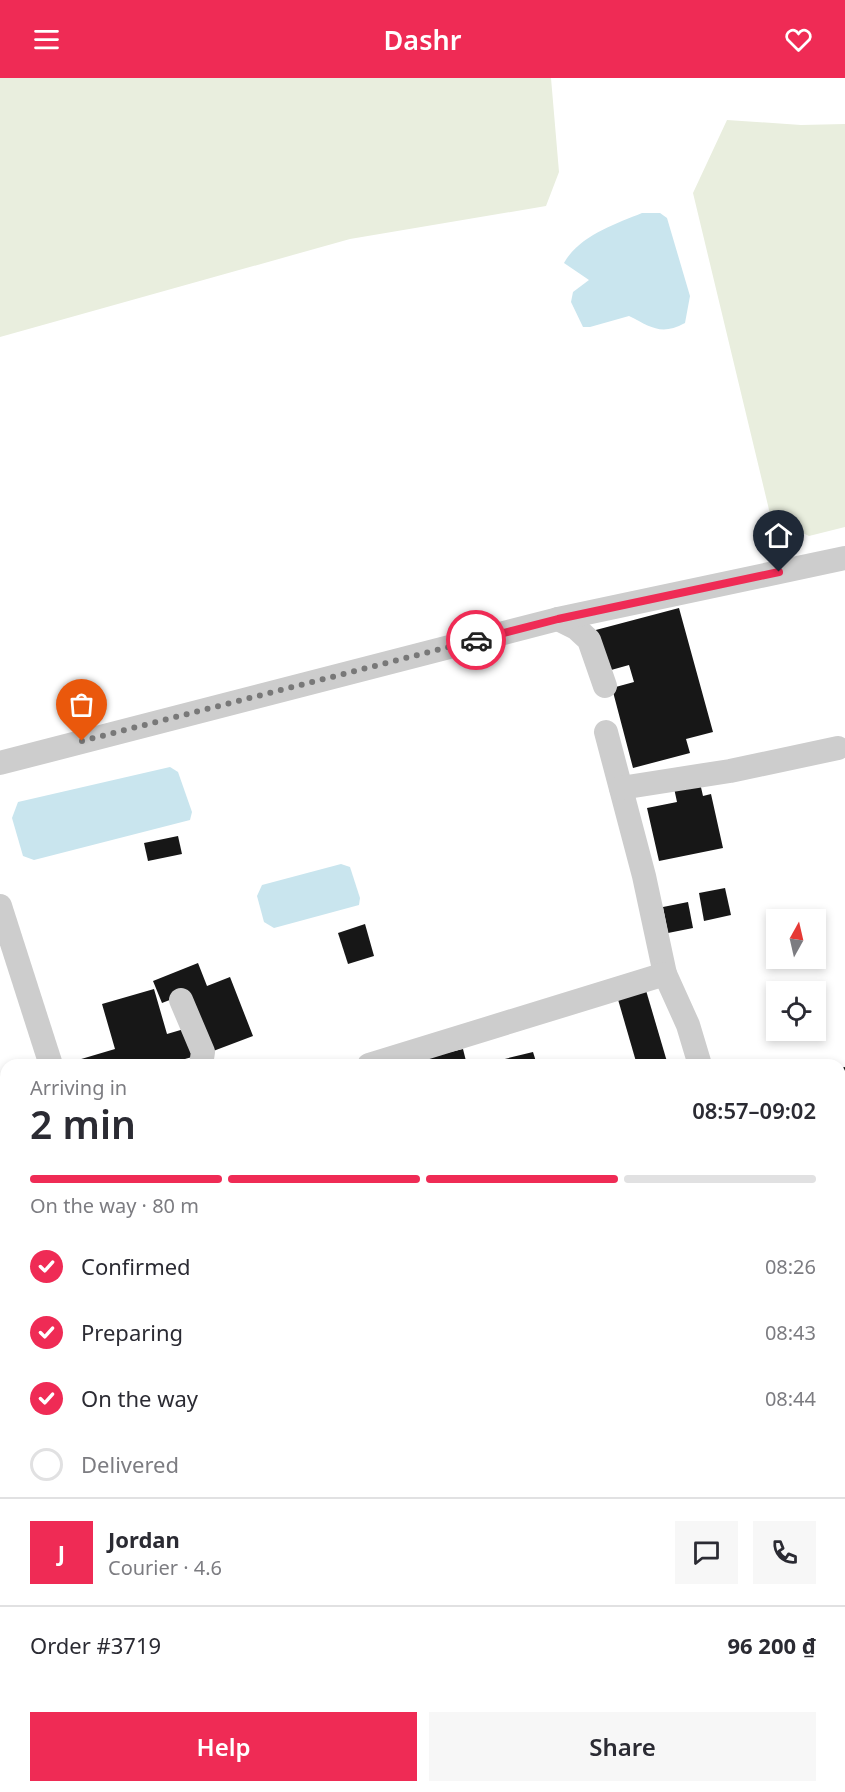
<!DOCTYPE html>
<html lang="en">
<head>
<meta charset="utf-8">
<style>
	:root { --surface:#fff; --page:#f7f7f7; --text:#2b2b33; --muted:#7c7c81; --line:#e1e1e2; --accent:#ef2b55 }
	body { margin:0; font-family:"Noto Sans",sans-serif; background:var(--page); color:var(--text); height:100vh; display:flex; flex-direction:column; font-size:22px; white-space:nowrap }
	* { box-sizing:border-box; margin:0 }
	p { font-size:20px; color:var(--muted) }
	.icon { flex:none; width:33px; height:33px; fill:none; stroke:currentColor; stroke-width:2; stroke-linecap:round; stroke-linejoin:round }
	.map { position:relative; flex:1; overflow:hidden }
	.side { position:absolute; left:0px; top:981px; width:846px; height:734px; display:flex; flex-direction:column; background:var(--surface); border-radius:18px 18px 0 0; box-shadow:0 3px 9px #0003 }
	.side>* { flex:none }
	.needle { width:39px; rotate:8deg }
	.buttons { position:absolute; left:766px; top:831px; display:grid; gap:12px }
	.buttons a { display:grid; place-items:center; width:60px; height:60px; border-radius:0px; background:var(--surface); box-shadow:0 3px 9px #0003; font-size:30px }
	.pin { position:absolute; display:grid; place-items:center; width:51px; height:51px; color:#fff; margin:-62px -26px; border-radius:50% 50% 50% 0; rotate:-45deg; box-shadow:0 0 6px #0007 }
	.pin .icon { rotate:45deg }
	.courier { position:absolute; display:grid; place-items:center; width:60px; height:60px; margin:-30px; border:4px solid #ef2b55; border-radius:50%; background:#fff; color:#222; box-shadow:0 2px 8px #0007 }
	.head em { font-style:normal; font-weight:600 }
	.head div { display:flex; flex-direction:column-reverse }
	.head { display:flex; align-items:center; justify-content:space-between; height:102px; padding:0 30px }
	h1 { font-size:39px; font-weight:600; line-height:45px }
	.bar { display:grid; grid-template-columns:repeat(4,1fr); gap:9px 6px; align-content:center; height:72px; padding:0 30px }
	.bar i { height:8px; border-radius:4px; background:var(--line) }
	.bar .selected { background:var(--accent) }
	.bar p { grid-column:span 4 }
	.line { display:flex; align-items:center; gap:15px; padding:0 30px; border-top:2px solid var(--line) }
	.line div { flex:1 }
	.round { display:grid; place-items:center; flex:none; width:63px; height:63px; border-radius:0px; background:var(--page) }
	ol { padding:0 30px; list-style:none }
	li { display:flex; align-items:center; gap:18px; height:66px }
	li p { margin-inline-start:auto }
	li .icon { padding:6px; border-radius:50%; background:var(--accent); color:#fff; stroke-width:4 }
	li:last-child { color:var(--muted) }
	li i { width:33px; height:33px; border:3px solid var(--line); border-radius:50% }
	.button { display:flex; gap:12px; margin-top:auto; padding:12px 30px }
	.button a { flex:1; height:69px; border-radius:0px; background:var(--accent); color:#fff; font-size:24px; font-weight:600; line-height:69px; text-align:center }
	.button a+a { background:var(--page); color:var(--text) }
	header { display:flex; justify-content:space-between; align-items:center; height:78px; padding:0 30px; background:var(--accent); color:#fff; font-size:27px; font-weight:600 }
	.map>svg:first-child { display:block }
	.green { fill:#e9eede }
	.water { fill:#c9e5ee }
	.building { fill:#171717 }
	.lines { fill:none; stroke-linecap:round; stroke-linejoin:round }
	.street { stroke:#cdcdcd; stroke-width:24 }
	.done { stroke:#787878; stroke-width:6; stroke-dasharray:0 10.8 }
	.route { stroke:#ef2b55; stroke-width:8 }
</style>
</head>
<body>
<header><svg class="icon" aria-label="menu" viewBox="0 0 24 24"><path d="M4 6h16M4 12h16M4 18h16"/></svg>Dashr<svg class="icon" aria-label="heart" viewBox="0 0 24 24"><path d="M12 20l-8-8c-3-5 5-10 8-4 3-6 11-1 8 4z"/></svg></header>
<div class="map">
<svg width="845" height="1714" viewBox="0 0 845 1714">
	<rect width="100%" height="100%" fill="#fff"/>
	<g class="green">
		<path d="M0 0H551L559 94 546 128 350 161 0 259Z"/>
		<path d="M727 42 801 47 845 46V449L809 458 771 440 693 115Z"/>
	</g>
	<g class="water">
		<path d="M642 135H660L667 140 690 218 685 245C661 258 651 249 629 238L590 249H583L571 224 573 214 589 202 564 185C579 158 615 146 642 135Z"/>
		<path d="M170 689 178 694 192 734 190 742 34 782 23 778 12 740 18 724Z"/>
		<path d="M341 786 350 789 360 820 359 827 274 850 264 844 257 818 262 807Z"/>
	</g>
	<g class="building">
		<path d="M679 530 713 654 686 661 690 675 633 690 612 610 634 604 629 587 604 594 592 553Z"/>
		<path d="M700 705 703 718 711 716 723 770 659 783 647 730 677 724 674 710Z"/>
		<path d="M178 758 182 776 148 783 144 765Z"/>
		<path d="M725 810 731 837 704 843 699 815Z"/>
		<path d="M688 824 693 850 668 855 663 829Z"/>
		<path d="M365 846 374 878 348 886 338 855Z"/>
		<path d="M198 885 207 908 230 899 253 958 208 975 185 916 162 925 153 903Z"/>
		<path d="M645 909 668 987H637L617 918Z"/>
		<path d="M154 911 167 956 184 951 192 979 164 987H61L115 971 102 926Z"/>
		<path d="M463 971 467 987H423L421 981Z"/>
		<path d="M533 974 537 987H485L484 986Z"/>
		<path d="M845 989V1027L840 1029V990Z"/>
		<path d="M6 1035V1252L0 1253V1221L4 1220 0 1203V1036Z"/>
		<path d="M6 1334V1407H5L2 1395H0V1336Z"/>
		<path d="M438 1708H454L457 1714H430Z"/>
		<path d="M471 1708H491L492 1714H478Z"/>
	</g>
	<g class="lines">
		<g class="street">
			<path d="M558 541 576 550 589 562 605 608"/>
			<path d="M606 654 644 798 665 896"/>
			<path d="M0 685 558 541 845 480"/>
			<path d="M621 710 730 693 838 670"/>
			<path d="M0 828 51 987"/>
			<path d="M181 922 203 974 201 987"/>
			<path d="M369 987 665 896 688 947 700 987"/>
			<path d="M840 1039 845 1044"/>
			<path d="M0 1555 6 1553"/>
			<path d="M463 1708 467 1714"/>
		</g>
	</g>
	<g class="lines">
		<path class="done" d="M82 663 476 562"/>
		<path class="route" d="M476 562 558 541 779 494"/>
	</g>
</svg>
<div class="buttons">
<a><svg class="needle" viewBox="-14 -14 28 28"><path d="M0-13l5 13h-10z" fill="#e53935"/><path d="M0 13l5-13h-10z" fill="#7c7c81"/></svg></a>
<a><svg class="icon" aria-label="locate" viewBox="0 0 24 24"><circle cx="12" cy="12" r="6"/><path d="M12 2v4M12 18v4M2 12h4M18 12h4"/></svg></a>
</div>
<div class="pin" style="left:82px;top:663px;background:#ea580c"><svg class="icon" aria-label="bag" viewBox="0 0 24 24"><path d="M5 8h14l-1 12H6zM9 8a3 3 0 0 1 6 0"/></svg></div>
<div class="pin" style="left:779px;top:494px;background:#1f2937"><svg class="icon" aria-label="home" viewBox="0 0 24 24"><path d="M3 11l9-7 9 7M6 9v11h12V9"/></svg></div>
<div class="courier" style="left:476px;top:562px"><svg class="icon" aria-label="car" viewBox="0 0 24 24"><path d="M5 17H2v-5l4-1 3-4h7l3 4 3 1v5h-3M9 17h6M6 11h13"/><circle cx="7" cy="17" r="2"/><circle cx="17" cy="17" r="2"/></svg></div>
<section class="side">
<div class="head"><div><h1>2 min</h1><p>Arriving in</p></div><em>08:57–09:02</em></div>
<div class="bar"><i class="selected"></i><i class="selected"></i><i class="selected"></i><i></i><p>On the way · 80 m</p></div>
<ol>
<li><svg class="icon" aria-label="check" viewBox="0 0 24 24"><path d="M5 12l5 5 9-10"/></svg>Confirmed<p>08:26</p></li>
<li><svg class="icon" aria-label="check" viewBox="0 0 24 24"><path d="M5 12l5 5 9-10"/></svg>Preparing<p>08:43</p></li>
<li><svg class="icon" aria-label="check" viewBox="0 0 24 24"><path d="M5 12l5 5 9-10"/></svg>On the way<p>08:44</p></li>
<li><i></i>Delivered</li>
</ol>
<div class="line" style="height:108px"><b class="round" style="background:var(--accent);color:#fff">J</b><div><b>Jordan</b><p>Courier · 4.6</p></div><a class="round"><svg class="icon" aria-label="chat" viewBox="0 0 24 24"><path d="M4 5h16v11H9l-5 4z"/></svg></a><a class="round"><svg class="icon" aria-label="phone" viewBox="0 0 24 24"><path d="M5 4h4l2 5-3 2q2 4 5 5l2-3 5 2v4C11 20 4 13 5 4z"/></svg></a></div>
<div class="line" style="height:78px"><div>Order #3719</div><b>96 200 ₫</b></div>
<div class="button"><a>Help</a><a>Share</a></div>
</section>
</div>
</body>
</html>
